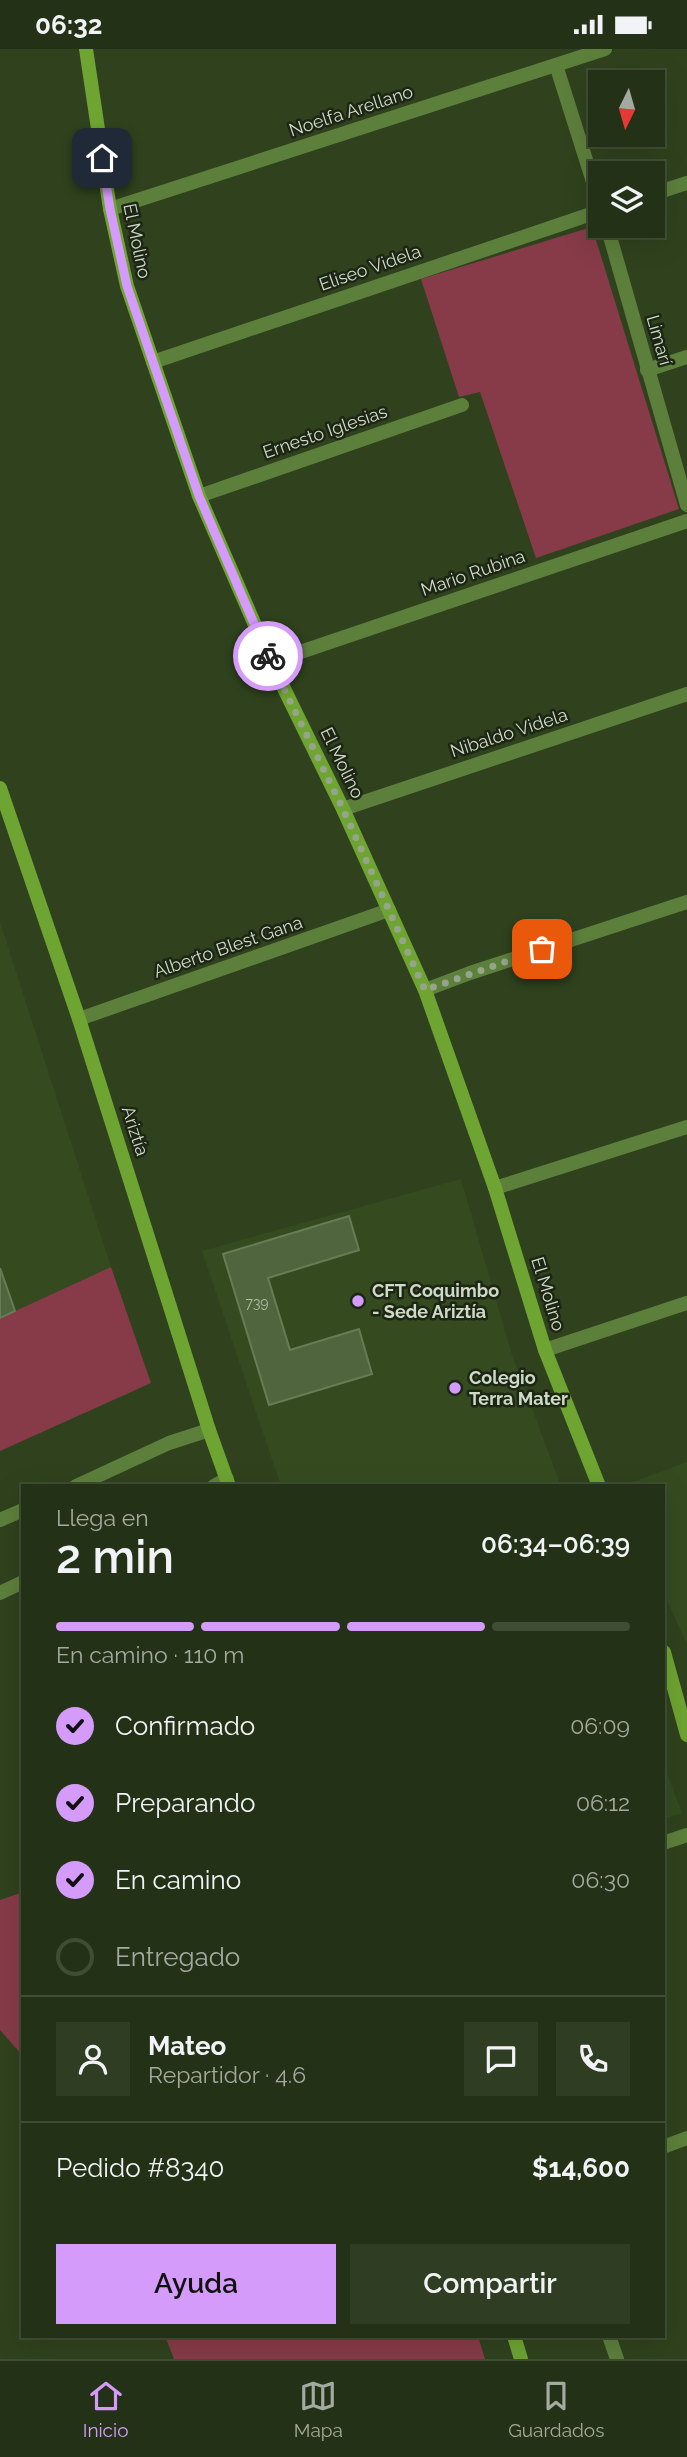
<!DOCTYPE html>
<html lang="es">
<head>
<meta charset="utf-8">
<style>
	:root { --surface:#233216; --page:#2f3e23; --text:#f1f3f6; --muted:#a3aaa1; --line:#404d35; --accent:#d59bfa }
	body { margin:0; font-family:Raleway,sans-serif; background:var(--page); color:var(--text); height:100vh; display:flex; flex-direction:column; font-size:26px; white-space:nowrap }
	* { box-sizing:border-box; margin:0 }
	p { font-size:23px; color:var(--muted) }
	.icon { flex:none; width:38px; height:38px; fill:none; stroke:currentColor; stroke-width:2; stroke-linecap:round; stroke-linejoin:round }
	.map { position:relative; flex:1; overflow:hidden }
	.drawer { position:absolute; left:21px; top:1435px; width:644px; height:854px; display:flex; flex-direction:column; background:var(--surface); border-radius:0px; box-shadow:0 7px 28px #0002,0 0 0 2px var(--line) }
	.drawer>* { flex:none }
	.needle { width:46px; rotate:185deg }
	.tools { position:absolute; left:588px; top:21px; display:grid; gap:14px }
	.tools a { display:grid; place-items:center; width:77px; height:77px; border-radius:0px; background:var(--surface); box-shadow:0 7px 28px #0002,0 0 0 2px var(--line); font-size:35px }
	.pin { position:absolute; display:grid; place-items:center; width:60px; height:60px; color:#fff; margin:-30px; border-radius:14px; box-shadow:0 4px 10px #0006 }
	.courier { position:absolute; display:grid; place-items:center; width:70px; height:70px; margin:-35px; border:5px solid #d59bfa; border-radius:50%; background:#fff; color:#222; box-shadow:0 2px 9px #0007 }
	.head em { font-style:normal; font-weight:600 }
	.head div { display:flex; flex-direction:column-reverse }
	.head { display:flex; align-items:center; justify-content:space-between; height:119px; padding:0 35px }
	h1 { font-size:46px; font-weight:600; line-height:52px }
	.bar { display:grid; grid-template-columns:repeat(4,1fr); gap:10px 7px; align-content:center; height:84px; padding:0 35px }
	.bar i { height:9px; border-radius:5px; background:var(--line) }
	.bar .active { background:var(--accent) }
	.bar p { grid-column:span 4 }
	.line { display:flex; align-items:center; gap:18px; padding:0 35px; border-top:2px solid var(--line) }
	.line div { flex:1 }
	.round { display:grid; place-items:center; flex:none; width:74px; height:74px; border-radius:0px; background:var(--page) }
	ol { padding:0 35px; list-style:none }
	li { display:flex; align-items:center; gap:21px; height:77px }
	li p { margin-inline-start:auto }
	li .icon { padding:7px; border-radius:50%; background:var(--accent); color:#111; stroke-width:4 }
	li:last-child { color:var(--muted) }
	li i { width:38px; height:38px; border:4px solid var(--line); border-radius:50% }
	.action { display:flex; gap:14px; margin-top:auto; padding:14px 35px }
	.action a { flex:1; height:80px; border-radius:0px; background:var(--accent); color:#111; font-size:28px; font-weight:600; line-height:80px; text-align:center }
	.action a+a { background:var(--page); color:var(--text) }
	.status { display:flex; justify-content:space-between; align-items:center; height:49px; padding:0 35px; background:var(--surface); direction:ltr }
	.status svg { height:19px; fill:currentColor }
	.tabs { display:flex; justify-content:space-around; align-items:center; height:98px; border-top:2px solid var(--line); background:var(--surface); font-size:19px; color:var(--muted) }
	.tabs a { display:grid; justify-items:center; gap:4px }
	.tabs .active { color:var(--accent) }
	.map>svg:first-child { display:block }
	.built { fill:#354b1f }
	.green { fill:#873b48 }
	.building { fill:#50653e; stroke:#667c54; stroke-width:2 }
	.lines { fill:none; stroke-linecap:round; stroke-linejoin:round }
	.service { stroke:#5d7f3c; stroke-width:14 }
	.minor { stroke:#5d7f3c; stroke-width:14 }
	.tertiary { stroke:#5d7f3c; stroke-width:14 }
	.secondary { stroke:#6ea432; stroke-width:14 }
	.done { stroke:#96a58a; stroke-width:7; stroke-dasharray:0 12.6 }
	.route { stroke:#d59bfa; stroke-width:9 }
	.poi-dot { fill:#d59bfa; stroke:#1d2615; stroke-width:2.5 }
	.labels { text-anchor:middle; stroke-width:5; stroke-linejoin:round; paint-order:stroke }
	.number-label { font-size:14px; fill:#aebda3 }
	.street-label { font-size:18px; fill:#cedac5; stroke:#1d2615 }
	.poi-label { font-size:18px; font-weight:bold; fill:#cedac5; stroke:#1d2615; text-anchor:start }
</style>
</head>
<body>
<div class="status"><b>06:32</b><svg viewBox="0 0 49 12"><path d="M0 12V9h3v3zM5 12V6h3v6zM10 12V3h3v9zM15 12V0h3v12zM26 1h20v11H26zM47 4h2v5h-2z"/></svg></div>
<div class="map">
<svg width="687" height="2310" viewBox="0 0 687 2310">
	<rect width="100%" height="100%" fill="#2f421d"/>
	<g class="built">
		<path d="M0 873 111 1218 0 1269Z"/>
		<path d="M461 1130 511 1303 561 1437H281L202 1202Z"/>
		<path d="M687 1413V1595L663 1543V1437H622Z"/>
		<path d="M663 1713 682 1764 663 1770Z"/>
	</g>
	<g class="green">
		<path d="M592 178 679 460 536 509 480 343 459 348 421 230Z"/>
		<path d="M111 1218 151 1334 0 1402V1269Z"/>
		<path d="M23 1843V2007L0 1981V1851Z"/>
		<path d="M165 2287H478L485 2310H174Z"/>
	</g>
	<g class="building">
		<path d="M349 1167 359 1201 268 1229 290 1301 359 1280 372 1325 269 1356 223 1205Z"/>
		<path d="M0 1219 15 1262 0 1269Z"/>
	</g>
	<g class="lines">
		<g class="service">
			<path d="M214 1437 227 1430"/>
			<path d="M0 1544 23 1533"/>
			<path d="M663 2098 687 2089"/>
			<path d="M609 2287 617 2310"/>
		</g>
		<g class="minor">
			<path d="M556 16 600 155"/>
			<path d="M653 145 687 134"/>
			<path d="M110 160 605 0"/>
			<path d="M607 177 687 456"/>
			<path d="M153 313 600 162"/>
			<path d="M647 321 687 308"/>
			<path d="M199 447 462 356"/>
			<path d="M271 613 687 472"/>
			<path d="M343 760 687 645"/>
			<path d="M495 1139 687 1078"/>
			<path d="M545 1301 687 1254"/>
		</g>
		<g class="tertiary">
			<path d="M425 941 470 924 687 853"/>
			<path d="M79 970 389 861"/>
			<path d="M76 1437 169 1394 209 1381"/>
			<path d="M0 1471 23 1461"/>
			<path d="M663 1794 687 1786"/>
		</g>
		<g class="secondary">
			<path d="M86 0 110 160 127 237 199 447 271 613 343 760 425 941 495 1139 545 1301 599 1437"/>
			<path d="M0 739 79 970 209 1381 229 1437"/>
			<path d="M664 1603 687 1686"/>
			<path d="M514 2287 521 2310"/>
		</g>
	</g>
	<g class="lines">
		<path class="done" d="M268 607 343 760 425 941 542 900"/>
		<path class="route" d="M102 109 110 160 127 237 199 447 268 607"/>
	</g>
	<g class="poi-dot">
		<circle cx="358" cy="1252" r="7"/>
		<circle cx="455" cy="1339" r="7"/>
	</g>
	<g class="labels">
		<g class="number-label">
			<text x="257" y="1259">739</text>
		</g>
		<g class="street-label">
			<text transform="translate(351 62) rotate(-18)" y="6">Noelfa Arellano</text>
			<text transform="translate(137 192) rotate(78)" y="6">El Molino</text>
			<text transform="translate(370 219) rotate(-19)" y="6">Eliseo Videla</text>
			<text transform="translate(659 291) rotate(74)" y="6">Limarí</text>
			<text transform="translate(325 383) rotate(-19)" y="6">Ernesto Iglesias</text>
			<text transform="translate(473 524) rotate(-19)" y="6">Mario Rubina</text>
			<text transform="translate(509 684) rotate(-18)" y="6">Nibaldo Videla</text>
			<text transform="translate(342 714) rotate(64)" y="6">El Molino</text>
			<text transform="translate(228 898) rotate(-19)" y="6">Alberto Blest Gana</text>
			<text transform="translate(135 1082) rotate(72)" y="6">Ariztía</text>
			<text transform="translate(548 1245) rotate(73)" y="6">El Molino</text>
		</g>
		<g class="poi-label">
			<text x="372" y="1248">CFT Coquimbo<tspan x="372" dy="21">- Sede Ariztía</tspan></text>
			<text x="469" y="1335">Colegio<tspan x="469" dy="21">Terra Mater</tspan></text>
		</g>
	</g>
</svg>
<div class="tools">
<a><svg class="needle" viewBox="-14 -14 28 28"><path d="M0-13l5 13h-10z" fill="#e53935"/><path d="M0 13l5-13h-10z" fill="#a3aaa1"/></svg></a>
<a><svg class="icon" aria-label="layers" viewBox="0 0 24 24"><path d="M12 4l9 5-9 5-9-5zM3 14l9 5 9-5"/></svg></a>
</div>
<div class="pin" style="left:542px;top:900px;background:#ea580c"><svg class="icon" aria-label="bag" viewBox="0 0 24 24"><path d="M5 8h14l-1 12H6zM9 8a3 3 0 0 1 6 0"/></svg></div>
<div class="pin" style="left:102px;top:109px;background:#1f2937"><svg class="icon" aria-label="home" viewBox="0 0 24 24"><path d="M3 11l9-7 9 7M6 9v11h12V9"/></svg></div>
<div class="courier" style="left:268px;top:607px"><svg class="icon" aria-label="bike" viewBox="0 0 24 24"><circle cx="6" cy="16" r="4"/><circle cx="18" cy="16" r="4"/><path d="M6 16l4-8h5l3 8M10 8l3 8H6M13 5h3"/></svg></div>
<section class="drawer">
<div class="head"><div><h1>2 min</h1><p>Llega en</p></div><em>06:34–06:39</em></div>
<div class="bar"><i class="active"></i><i class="active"></i><i class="active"></i><i></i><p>En camino · 110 m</p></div>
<ol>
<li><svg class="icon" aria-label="check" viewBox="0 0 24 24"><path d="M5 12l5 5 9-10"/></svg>Confirmado<p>06:09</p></li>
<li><svg class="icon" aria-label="check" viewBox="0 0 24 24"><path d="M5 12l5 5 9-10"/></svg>Preparando<p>06:12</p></li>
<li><svg class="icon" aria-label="check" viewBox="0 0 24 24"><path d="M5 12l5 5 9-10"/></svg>En camino<p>06:30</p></li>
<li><i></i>Entregado</li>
</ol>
<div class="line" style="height:126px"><a class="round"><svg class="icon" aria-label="person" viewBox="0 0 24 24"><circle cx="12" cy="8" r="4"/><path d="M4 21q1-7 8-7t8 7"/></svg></a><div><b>Mateo</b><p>Repartidor · 4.6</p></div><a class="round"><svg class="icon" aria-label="chat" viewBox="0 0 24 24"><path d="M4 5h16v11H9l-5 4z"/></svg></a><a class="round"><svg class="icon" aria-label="phone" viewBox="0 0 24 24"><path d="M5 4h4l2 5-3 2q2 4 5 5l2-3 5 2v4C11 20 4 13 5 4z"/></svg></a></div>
<div class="line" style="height:91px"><div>Pedido #8340</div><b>$14,600</b></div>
<div class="action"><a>Ayuda</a><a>Compartir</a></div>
</section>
</div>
<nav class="tabs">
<a class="active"><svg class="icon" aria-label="home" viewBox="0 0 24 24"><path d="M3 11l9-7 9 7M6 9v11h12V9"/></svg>Inicio</a>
<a><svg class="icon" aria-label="map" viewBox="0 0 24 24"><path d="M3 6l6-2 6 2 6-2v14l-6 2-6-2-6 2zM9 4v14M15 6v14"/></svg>Mapa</a>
<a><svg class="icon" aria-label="saved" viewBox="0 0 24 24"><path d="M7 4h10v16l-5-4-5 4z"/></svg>Guardados</a>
</nav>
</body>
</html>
